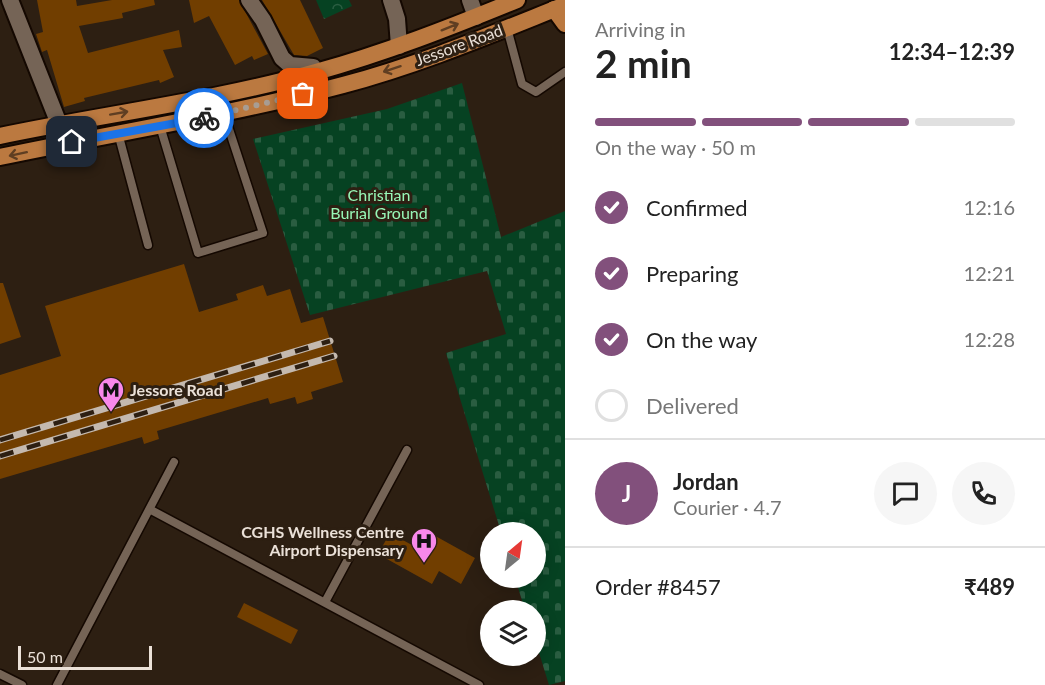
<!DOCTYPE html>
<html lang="en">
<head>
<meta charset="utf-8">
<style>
	:root { --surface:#fff; --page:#f6f6f6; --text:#222; --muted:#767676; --line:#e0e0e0; --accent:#82507c }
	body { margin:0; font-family:Lato,sans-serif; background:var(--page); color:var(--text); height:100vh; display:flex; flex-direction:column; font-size:22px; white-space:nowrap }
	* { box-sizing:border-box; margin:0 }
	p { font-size:20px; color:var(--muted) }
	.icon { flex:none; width:33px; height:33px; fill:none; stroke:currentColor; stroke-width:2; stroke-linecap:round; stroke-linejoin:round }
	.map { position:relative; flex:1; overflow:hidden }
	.panel { display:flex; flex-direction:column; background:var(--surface); width:480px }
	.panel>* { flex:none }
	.needle { width:39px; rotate:29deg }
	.buttons { position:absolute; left:480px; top:522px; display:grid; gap:12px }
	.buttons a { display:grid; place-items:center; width:66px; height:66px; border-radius:50%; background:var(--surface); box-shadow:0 3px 15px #0003; font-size:30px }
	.scale { position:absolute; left:18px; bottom:15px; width:134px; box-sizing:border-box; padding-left:6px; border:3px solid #ebe1d8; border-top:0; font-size:16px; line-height:21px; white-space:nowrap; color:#ebe1d8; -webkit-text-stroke:4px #2d1f12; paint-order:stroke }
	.pin { position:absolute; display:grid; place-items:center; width:51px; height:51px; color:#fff; margin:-26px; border-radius:12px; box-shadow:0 3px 9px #0006 }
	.courier { position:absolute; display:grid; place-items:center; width:60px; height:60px; margin:-30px; border:4px solid #1a73e8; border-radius:50%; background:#fff; color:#222; box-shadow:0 2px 8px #0007 }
	.summary em { font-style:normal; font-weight:700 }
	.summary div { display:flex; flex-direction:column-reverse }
	.summary { display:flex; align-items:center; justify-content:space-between; height:102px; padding:0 30px }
	h1 { font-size:39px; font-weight:700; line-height:45px }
	.bar { display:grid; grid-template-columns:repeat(4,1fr); gap:9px 6px; align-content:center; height:72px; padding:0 30px }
	.bar i { height:8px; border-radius:4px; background:var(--line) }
	.bar .on { background:var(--accent) }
	.bar p { grid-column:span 4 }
	.line { display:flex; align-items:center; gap:15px; padding:0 30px; border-top:2px solid var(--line) }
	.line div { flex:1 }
	.round { display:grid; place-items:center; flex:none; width:63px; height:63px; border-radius:32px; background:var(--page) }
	ol { padding:0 30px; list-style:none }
	li { display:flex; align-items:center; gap:18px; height:66px }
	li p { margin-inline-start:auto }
	li .icon { padding:6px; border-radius:50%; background:var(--accent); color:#fff; stroke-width:4 }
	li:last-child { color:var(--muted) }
	li i { width:33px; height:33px; border:3px solid var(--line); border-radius:50% }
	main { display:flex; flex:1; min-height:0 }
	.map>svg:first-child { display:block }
	.cemetery { fill:url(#cemetery-stones) }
	.park { fill:url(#park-crowns) }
	.building { fill:#713e00 }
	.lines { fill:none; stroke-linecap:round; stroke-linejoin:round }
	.service-casing { stroke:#140801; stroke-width:11 }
	.minor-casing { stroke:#140801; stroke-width:20 }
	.primary-casing { stroke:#140801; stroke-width:20 }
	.service { stroke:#756456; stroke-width:8 }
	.minor { stroke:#756456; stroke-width:16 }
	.primary { stroke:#bb7940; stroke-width:16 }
	.rail-casing { stroke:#c4b9af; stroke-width:7 }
	.rail { stroke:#2d1f12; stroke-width:4.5; stroke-dasharray:14; stroke-linecap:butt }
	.oneway { stroke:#5f3e22 }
	.done { stroke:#a89d93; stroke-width:6; stroke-dasharray:0 10.8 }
	.route { stroke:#1a73e8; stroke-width:8 }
	.labels { text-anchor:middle; stroke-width:6; stroke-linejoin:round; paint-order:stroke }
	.street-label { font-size:16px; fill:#ebe1d8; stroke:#2d1f12 }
	.park-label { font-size:16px; fill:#98f7b7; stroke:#2d1f12 }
	.poi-label { font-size:16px; font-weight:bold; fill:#ebe1d8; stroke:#2d1f12; text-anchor:start }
</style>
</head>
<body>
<main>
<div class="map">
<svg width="565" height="685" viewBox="0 0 565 685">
	<defs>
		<pattern id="cemetery-stones" width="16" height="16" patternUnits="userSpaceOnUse" patternTransform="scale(1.5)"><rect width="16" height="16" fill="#064222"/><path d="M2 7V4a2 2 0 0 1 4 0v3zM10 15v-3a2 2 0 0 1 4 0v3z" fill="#2a5d41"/></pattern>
		<pattern id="park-crowns" width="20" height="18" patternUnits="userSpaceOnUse" patternTransform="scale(1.5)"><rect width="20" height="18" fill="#064222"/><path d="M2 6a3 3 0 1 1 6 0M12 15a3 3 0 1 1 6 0" fill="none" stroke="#2a5d41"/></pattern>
	</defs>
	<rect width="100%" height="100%" fill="#2d1f12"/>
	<path class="cemetery" d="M462 83 501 237 565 211V681L549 685 536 643V610H525L515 578H536V532H501L446 353 506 334 487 271 310 315 253 139 387 109Z"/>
	<path class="park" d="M316 0H349L352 6 324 19Z"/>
	<g class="building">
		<path d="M37 0H76L77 6 112 0H154L155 5 122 13 123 18 79 26 88 53 179 30 182 47 163 50 174 77 160 83 159 80 84 98 85 101 64 107 47 50 42 52 36 34 43 32Z"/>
		<path d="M189 0H239L268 54 254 60 252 56 235 65 209 16 194 23Z"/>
		<path d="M262 0H300L323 48 307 56 294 55Z"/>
		<path d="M184 264 199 312 238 300 236 294 263 285 267 296 290 289 301 323 323 317 343 382 311 392 313 399 297 404 295 397 270 404 268 398 157 431 159 439 144 444 142 437 0 479V375L61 356 45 306Z"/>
		<path d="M0 283H3L21 337 0 344Z"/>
		<path d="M390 533 421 550 430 533 475 558 461 584 439 571 432 584 378 554Z"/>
		<path d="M244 603 298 630 291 644 237 617Z"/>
	</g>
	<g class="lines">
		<g class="service-casing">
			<g id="service">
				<path d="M507 28 522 84 536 92 565 72"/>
				<path d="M160 126 198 253 263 233 224 114"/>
				<path d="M118 133 148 245"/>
				<path d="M151 510 479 685"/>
				<path d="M325 602 407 450"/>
				<path d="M0 674 22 685"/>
				<path d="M57 685 174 462"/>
			</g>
		</g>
		<g class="minor-casing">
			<g id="minor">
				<path d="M10 0 59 124"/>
				<path d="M249 0 263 20 282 58 290 65 313 67 323 89"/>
				<path d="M391 0 397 19 399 46"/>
				<path d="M470 0 476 17"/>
			</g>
		</g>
		<g class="primary-casing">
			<g id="primary">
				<path d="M554 9 565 24"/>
				<path d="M0 136C105 114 212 101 316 72 385 53 451 27 517 0"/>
				<path d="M0 157C114 133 230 115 343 85 419 65 492 34 565 5"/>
			</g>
		</g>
		<use href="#service" class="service"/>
		<use href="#minor" class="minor"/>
		<use href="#primary" class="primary"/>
		<g class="rail-casing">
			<g id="rail">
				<path d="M0 440 330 341"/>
				<path d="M0 456 334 356"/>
			</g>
		</g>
		<use href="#rail" class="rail"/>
	</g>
	<defs><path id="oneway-shaft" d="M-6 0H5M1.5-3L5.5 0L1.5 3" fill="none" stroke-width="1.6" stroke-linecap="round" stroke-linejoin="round" transform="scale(1.5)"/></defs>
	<g class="oneway">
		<use href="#oneway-shaft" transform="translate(450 27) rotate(-22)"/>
		<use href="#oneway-shaft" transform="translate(392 69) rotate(162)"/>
		<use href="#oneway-shaft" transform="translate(119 113) rotate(-10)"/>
		<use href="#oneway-shaft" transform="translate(18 154) rotate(168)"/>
	</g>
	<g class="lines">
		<path class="done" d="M204 118 303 94"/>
		<path class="route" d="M72 142 204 118"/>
	</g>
	<defs>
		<g id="metro-pin" transform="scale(1.35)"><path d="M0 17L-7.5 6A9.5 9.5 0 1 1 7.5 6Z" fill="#f888ea" stroke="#2d1f12"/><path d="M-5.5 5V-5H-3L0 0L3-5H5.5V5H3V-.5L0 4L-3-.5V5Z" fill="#111"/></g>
		<g id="hospital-pin" transform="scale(1.35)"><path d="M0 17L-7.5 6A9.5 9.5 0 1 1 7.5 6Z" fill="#f888ea" stroke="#2d1f12"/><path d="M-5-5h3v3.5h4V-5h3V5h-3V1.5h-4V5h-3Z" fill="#111"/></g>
	</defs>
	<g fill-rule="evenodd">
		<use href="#metro-pin" x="111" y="390"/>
		<use href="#hospital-pin" x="424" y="541"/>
	</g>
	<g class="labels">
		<g class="street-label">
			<text transform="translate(459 45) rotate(-20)" y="6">Jessore Road</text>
		</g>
		<g class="park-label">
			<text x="379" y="201">Christian<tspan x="379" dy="18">Burial Ground</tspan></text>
		</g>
		<g class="poi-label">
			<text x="130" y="396">Jessore Road</text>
			<text x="404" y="538" text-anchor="end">CGHS Wellness Centre<tspan x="404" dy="18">Airport Dispensary</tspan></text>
		</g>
	</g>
</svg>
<div class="buttons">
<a><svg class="needle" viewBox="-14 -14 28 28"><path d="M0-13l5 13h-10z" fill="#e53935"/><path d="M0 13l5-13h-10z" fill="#767676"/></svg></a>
<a><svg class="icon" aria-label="layers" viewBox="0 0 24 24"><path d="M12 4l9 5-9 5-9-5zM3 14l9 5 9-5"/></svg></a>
</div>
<div class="scale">50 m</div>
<div class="pin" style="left:303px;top:94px;background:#ea580c"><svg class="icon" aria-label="bag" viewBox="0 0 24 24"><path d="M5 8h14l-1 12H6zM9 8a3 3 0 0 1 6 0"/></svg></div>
<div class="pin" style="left:72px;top:142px;background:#1f2937"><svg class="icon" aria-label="home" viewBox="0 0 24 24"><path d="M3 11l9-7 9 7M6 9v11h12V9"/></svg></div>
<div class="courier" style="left:204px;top:118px"><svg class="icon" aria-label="bike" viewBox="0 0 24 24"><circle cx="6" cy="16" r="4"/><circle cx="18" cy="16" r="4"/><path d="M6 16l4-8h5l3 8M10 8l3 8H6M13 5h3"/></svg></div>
</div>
<section class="panel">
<div class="summary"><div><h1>2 min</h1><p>Arriving in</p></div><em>12:34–12:39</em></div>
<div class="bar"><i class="on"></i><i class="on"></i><i class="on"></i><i></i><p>On the way · 50 m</p></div>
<ol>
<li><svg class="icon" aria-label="check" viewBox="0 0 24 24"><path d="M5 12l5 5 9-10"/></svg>Confirmed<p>12:16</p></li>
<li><svg class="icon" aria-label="check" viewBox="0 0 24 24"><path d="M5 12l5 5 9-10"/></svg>Preparing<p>12:21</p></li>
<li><svg class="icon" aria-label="check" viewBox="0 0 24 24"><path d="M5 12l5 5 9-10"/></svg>On the way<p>12:28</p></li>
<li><i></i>Delivered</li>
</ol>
<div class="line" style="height:108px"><b class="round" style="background:var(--accent);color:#fff">J</b><div><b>Jordan</b><p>Courier · 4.7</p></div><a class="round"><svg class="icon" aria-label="chat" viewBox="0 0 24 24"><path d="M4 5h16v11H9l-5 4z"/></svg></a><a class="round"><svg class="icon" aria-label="phone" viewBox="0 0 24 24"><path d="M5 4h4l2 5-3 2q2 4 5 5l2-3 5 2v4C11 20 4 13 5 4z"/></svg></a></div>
<div class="line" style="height:78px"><div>Order #8457</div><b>₹489</b></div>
</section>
</main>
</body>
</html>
